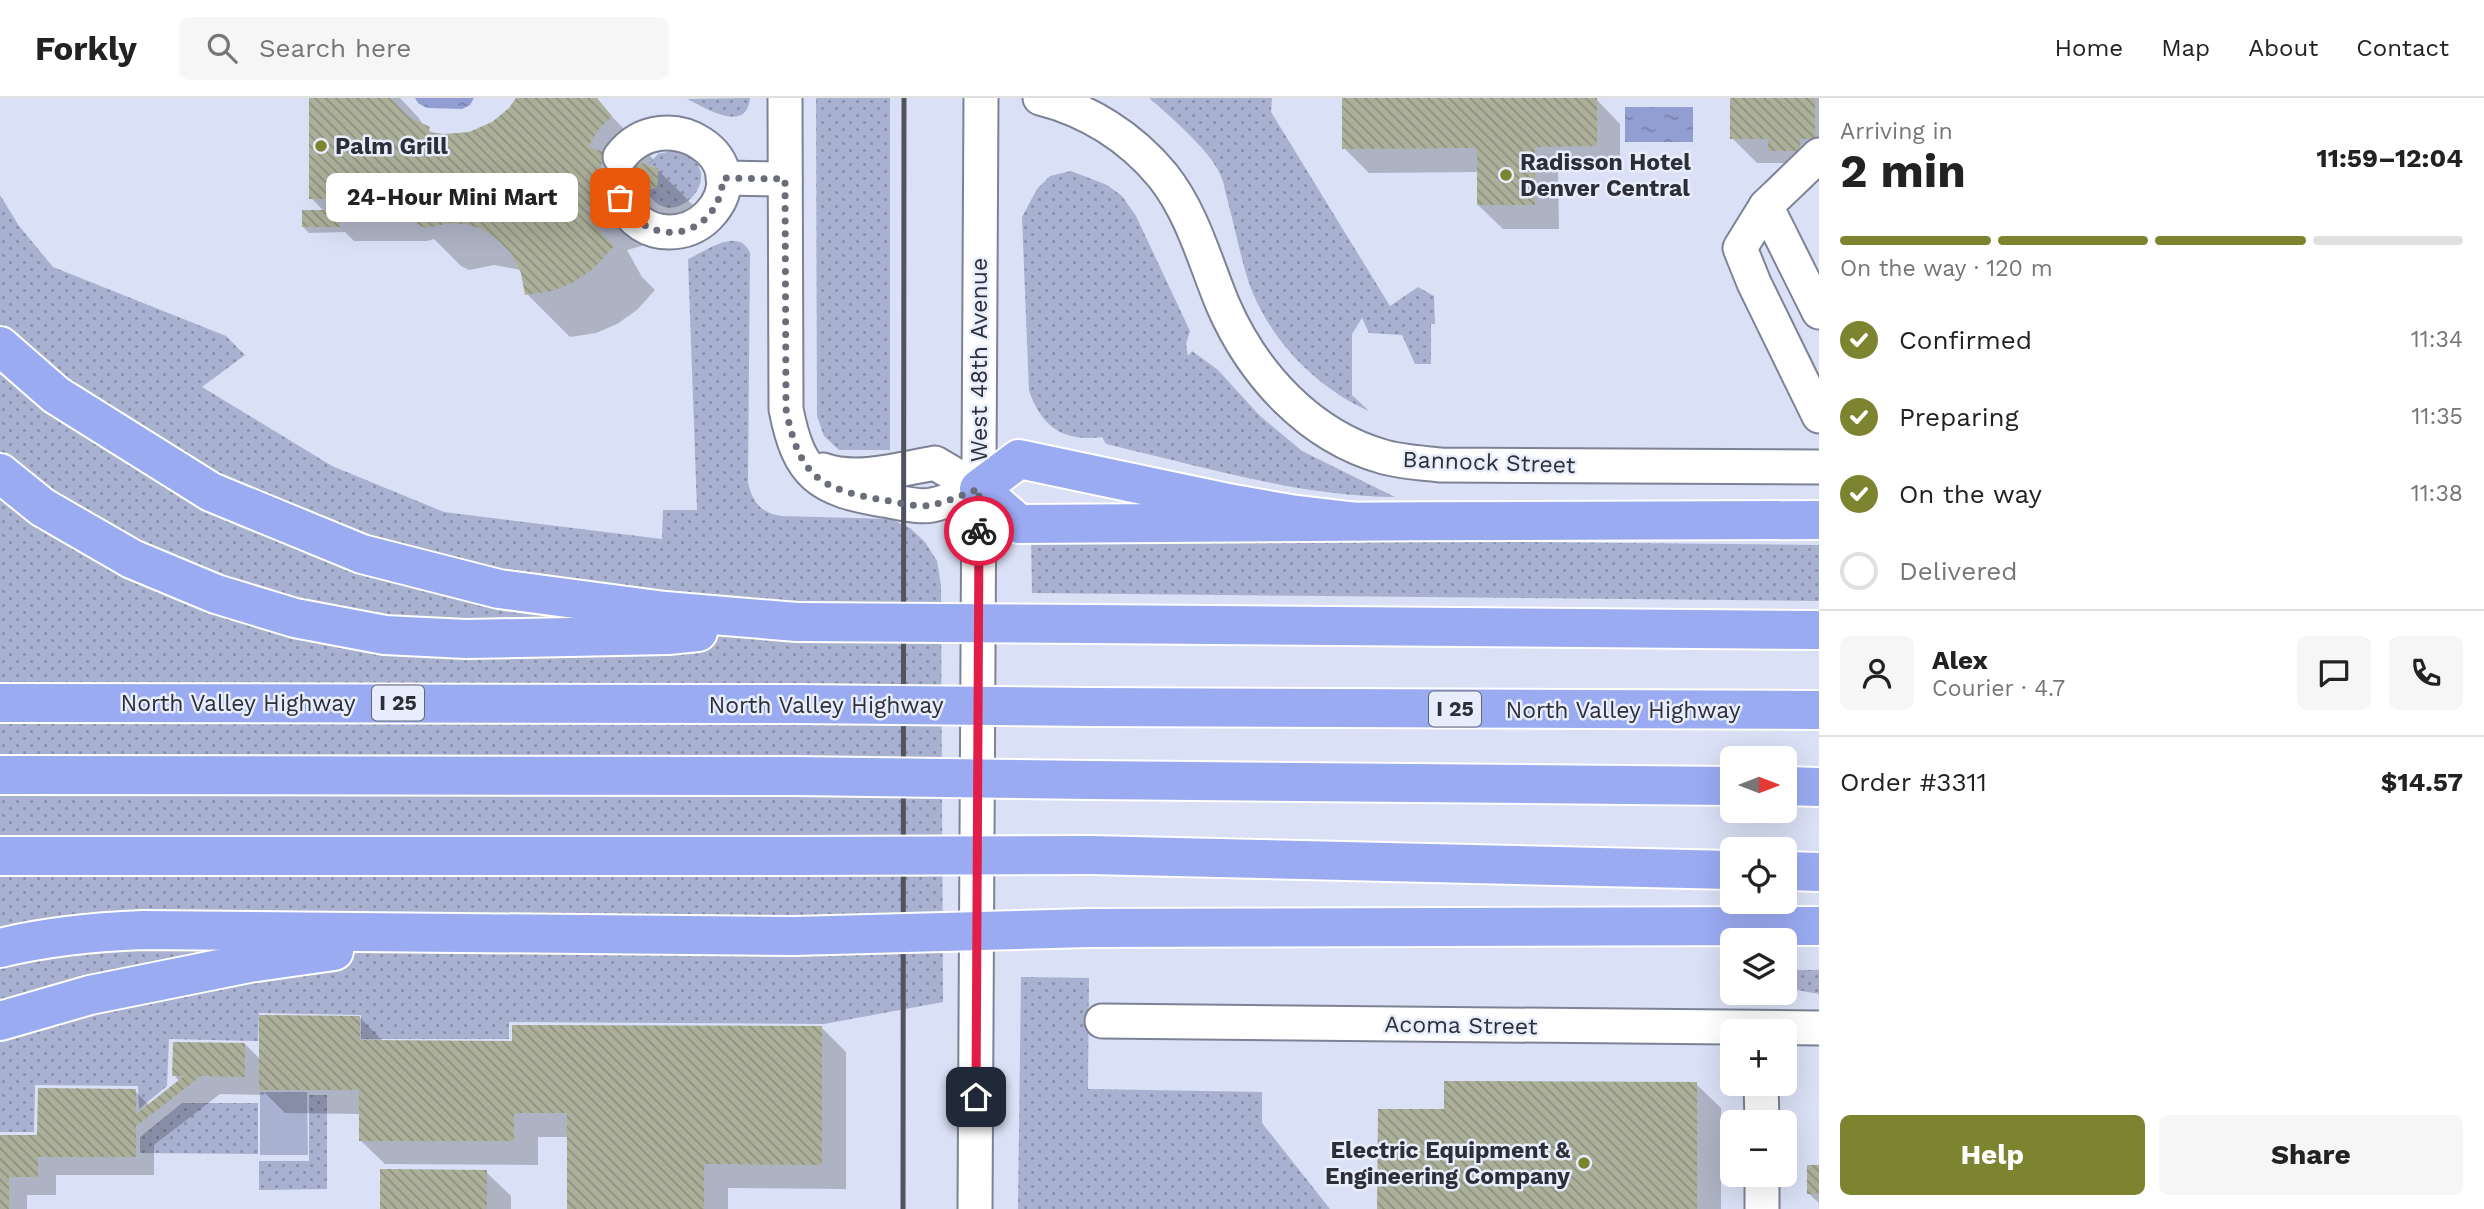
<!DOCTYPE html>
<html lang="en">
<head>
<meta charset="utf-8">
<style>
	:root { --surface:#fff; --page:#f6f6f6; --text:#222; --muted:#767676; --line:#e0e0e0; --accent:#7c8430 }
	body { margin:0; font-family:"Work Sans",sans-serif; background:var(--page); color:var(--text); height:100vh; display:flex; flex-direction:column; font-size:26px; white-space:nowrap }
	* { box-sizing:border-box; margin:0 }
	p { font-size:23px; color:var(--muted) }
	.icon { flex:none; width:38px; height:38px; fill:none; stroke:currentColor; stroke-width:2; stroke-linecap:round; stroke-linejoin:round }
	.map { position:relative; flex:1; overflow:hidden }
	.side { display:flex; flex-direction:column; background:var(--surface); width:665px }
	.side>* { flex:none }
	.needle { width:46px; rotate:90deg }
	.tools { position:absolute; left:1720px; top:648px; display:grid; gap:14px }
	.tools a { display:grid; place-items:center; width:77px; height:77px; border-radius:10px; background:var(--surface); box-shadow:0 7px 28px #0002; font-size:35px }
	.pin { position:absolute; display:grid; place-items:center; width:60px; height:60px; color:#fff; margin:-30px; border-radius:14px; box-shadow:0 4px 10px #0006 }
	.courier { position:absolute; display:grid; place-items:center; width:70px; height:70px; margin:-35px; border:5px solid #e11d48; border-radius:50%; background:#fff; color:#222; box-shadow:0 2px 9px #0007 }
	.bubble { position:absolute; height:49px; border-radius:10px; background:var(--surface); box-shadow:0 7px 28px #0002; font-size:23px; font-weight:700; line-height:49px; text-align:center }
	.head em { font-style:normal; font-weight:700 }
	.head div { display:flex; flex-direction:column-reverse }
	.head { display:flex; align-items:center; justify-content:space-between; height:119px; padding:0 21px }
	h1 { font-size:46px; font-weight:700; line-height:52px }
	.bar { display:grid; grid-template-columns:repeat(4,1fr); gap:10px 7px; align-content:center; height:84px; padding:0 21px }
	.bar i { height:9px; border-radius:5px; background:var(--line) }
	.bar .active { background:var(--accent) }
	.bar p { grid-column:span 4 }
	.line { display:flex; align-items:center; gap:18px; padding:0 21px; border-top:2px solid var(--line) }
	.line div { flex:1 }
	.round { display:grid; place-items:center; flex:none; width:74px; height:74px; border-radius:10px; background:var(--page) }
	ol { padding:0 21px; list-style:none }
	li { display:flex; align-items:center; gap:21px; height:77px }
	li p { margin-inline-start:auto }
	li .icon { padding:7px; border-radius:50%; background:var(--accent); color:#fff; stroke-width:4 }
	li:last-child { color:var(--muted) }
	li i { width:38px; height:38px; border:4px solid var(--line); border-radius:50% }
	.action { display:flex; gap:14px; margin-top:auto; padding:14px 21px }
	.action a { flex:1; height:80px; border-radius:10px; background:var(--accent); color:#fff; font-size:28px; font-weight:700; line-height:80px; text-align:center }
	.action a+a { background:var(--page); color:var(--text) }
	header { display:flex; align-items:center; gap:42px; box-sizing:border-box; height:98px; padding:0 35px; background:var(--surface); border-bottom:2px solid var(--line) }
	header strong { font-size:33px }
	nav { display:flex; gap:38px; margin-inline-start:auto; font-size:24px }
	.search { width:490px; height:63px; background:var(--page); display:flex; align-items:center; gap:18px; box-sizing:border-box; padding:0 24px; border-radius:10px; color:var(--muted); font-size:26px }
	main { display:flex; flex:1; min-height:0 }
	.map>svg:first-child { display:block }
	.grass { fill:url(#grass-dots) }
	.garden { fill:#a9b1d0 }
	.water { fill:url(#water-ripples) }
	.shadow { fill:#0003 }
	.building { fill:url(#building-back-hatch) }
	.lines { fill:none; stroke-linecap:round; stroke-linejoin:round }
	.minor-tunnel { stroke:#b7bdcf; stroke-width:33; stroke-dasharray:33 17; stroke-linecap:butt }
	.minor-casing { stroke:#7d8295; stroke-width:37 }
	.highway-casing { stroke:#fff; stroke-width:42 }
	.minor { stroke:#fff; stroke-width:33 }
	.highway { stroke:#9babf2; stroke-width:38 }
	.rail { stroke:#51535e; stroke-width:5 }
	.highway-bridge-casing { stroke:#fff; stroke-width:42; stroke-linecap:butt }
	.highway-bridge { stroke:#9babf2; stroke-width:38 }
	.done { stroke:#6a6d7a; stroke-width:7; stroke-dasharray:0 12.6 }
	.route { stroke:#e11d48; stroke-width:9 }
	.poi-dot { fill:#7c8430; stroke:#e8edfe; stroke-width:2.5 }
	.labels { text-anchor:middle; stroke-width:5; stroke-linejoin:round; paint-order:stroke }
	.shield { fill:#e8edfe; stroke:#656873; stroke-width:2 }
	.shield-label { font-size:21px; font-weight:bold; fill:#2d2f37 }
	.poi-label { font-size:23px; font-weight:bold; fill:#2d2f37; stroke:#e8edfe; text-anchor:start }
	.street-label { font-size:23px; fill:#2d2f37; stroke:#e8edfe }
</style>
</head>
<body>
<header>
<strong>Forkly</strong>
<div class="search"><svg class="icon" aria-label="search" viewBox="0 0 24 24"><circle cx="10" cy="10" r="6"/><path d="M15 15l6 6"/></svg>Search here</div>
<nav><a>Home</a><a>Map</a><a>About</a><a>Contact</a></nav>
</header>
<main>
<div class="map">
<svg width="1819" height="1111" viewBox="0 0 1819 1111">
	<defs>
		<pattern id="grass-dots" width="8" height="8" patternUnits="userSpaceOnUse" patternTransform="scale(1.75)"><rect width="8" height="8" fill="#a9b1d0"/><path d="M2 2h.1M6 6h.1" fill="none" stroke="#8a90aa" stroke-width="1.8" stroke-linecap="round"/></pattern>
		<pattern id="water-ripples" width="26" height="14" patternUnits="userSpaceOnUse" patternTransform="scale(1.75)"><rect width="26" height="14" fill="#929ed1"/><path d="M2 4q2-2 4 0t4 0M15 11q2-2 4 0t4 0" fill="none" stroke="#7881aa"/></pattern>
		<pattern id="building-back-hatch" width="6" height="6" patternUnits="userSpaceOnUse" patternTransform="scale(1.75)"><rect width="6" height="6" fill="#acb09a"/><path d="M-1 5l2 2M0 0l6 6M5-1l2 2" fill="none" stroke="#8c907e"/></pattern>
	</defs>
	<rect width="100%" height="100%" fill="#dae0f5"/>
	<g class="grass">
		<path d="M750 0C747 37 704 9 687 1Z"/>
		<path d="M816 0H890V352H839L824 338 817 318Z"/>
		<path d="M1149 0H1272L1271 14 1390 208 1418 189 1434 198 1435 226H1431V266H1415L1402 237 1369 235 1362 220 1352 236V297L1369 313C1315 289 1267 239 1248 182 1240 157 1235 130 1228 104 1225 94 1224 83 1219 74 1209 52 1168 16 1149 0Z"/>
		<path d="M676 52C737 72 671 141 647 93L657 89 658 70 648 67 658 56Z"/>
		<path d="M1071 73 1107 87 1122 98 1136 118 1190 233 1186 246 1188 258 1192 253 1218 272 1260 318 1302 353 1395 399C1297 398 1201 368 1106 346L1102 339C1063 344 1042 329 1029 293L1022 119 1037 91 1050 78Z"/>
		<path d="M0 97 19 128 53 169 226 238 245 257 202 289 332 368 444 414 662 441 663 412H697L688 161C706 153 739 128 750 155L748 384C752 404 761 415 781 418L891 421 910 430 925 444 937 463 941 487 943 904 824 926 509 924V941H361V917L259 915 258 943 169 941 167 988 139 1011 138 988 35 987 34 1034H0Z"/>
		<path d="M1031 439 1819 447V503L1032 495Z"/>
		<path d="M1785 872H1819V896L1785 890Z"/>
		<path d="M1021 879 1089 880 1088 991 1262 994V1025L1330 1111H1018Z"/>
		<path d="M309 997H327V1091L259 1092V1063H309Z"/>
		<path d="M182 1005H258V1056L140 1055V1039Z"/>
	</g>
	<path class="garden" d="M260 994H307L308 1057H260Z"/>
	<g class="water">
		<path d="M415 0H474L470 7 462 11 427 10 418 5Z"/>
		<rect x="1625" y="9" width="68" height="35"/>
	</g>
	<g class="shadow">
		<path d="M311 0H400L418 19 424 28 435 37 469 35 493 25 510 11 518 0H594L654 62 647 68 657 71 700 114 699 132 627 152 642 179 655 192 637 212 617 226 596 235 570 239 527 196 521 172 494 167 469 172 461 168 434 141 427 143H354L345 134 309 135 303 129 325 114 311 100Z"/>
		<path d="M1344 0 1596 1 1620 26V72L1558 73 1559 131H1503L1478 107V74L1369 75 1344 50Z"/>
		<path d="M1732 0H1819V77H1794L1783 65H1757L1732 40Z"/>
		<path d="M359 919 384 944H514L822 930 846 954V1091L728 1090V1111H569V1039H538V1067L385 1066 360 1042V1016L285 1015 264 994V997L220 996 154 1047V1077H56V1097H27V1111H0V1038L39 1039 135 993 150 1008 180 984 174 977 245 946 261 962Z"/>
		<path d="M1696 986 1721 1010V1111H1379L1446 1013Z"/>
		<path d="M1819 1069V1105L1808 1095Z"/>
		<path d="M486 1074 511 1098V1111H381Z"/>
	</g>
	<g class="building">
		<path d="M309 0H390L409 19 430 29 428 34 444 36 469 34 492 24 509 10 516 0H597L612 18 598 32 588 49 658 70 657 89 586 110 600 134 614 148 594 170 574 184 553 193 525 197 521 175 511 155 498 142 482 131 466 126 450 125 425 130 416 125 408 93 383 101H309Z"/>
		<path d="M1342 0H1597V48L1535 49V107H1477V50L1342 51Z"/>
		<path d="M1730 0H1815V41H1800V53H1768V41H1730Z"/>
		<path d="M391 107V117L362 118V108Z"/>
		<rect x="302" y="112" width="38" height="17"/>
		<path d="M259 917 360 918V942L512 943V927L822 928V1067L704 1066V1111H567V1015H514V1043H359V992H259Z"/>
		<path d="M173 944 245 945V979L201 978 136 1028V1059H38V1079H9V1111H0V1037H37L38 990 136 991V1016L184 978H172Z"/>
		<path d="M1444 983 1697 984V1111H1377L1378 1011H1444Z"/>
		<rect x="1807" y="1067" width="12" height="29"/>
		<path d="M380 1071 487 1072V1111H380Z"/>
	</g>
	<g class="lines">
		<path class="minor-tunnel" d="M619 100C615 85 616 74 620 59"/>
		<g class="minor-casing">
			<g id="minor">
				<path d="M785 0 786 311C799 378 819 391 883 402 898 404 918 410 932 407 948 404 964 396 979 391"/>
				<path d="M1040 0C1088 12 1131 39 1163 78 1193 116 1205 164 1223 207 1253 276 1309 338 1384 359 1402 364 1422 365 1441 367L1819 369"/>
				<path d="M1819 57 1766 108 1740 150 1754 185 1819 318"/>
				<path d="M723 80 785 81"/>
				<path d="M619 100C630 120 646 134 669 134 684 134 697 129 708 118 762 62 665 0 620 59"/>
				<path d="M1766 108 1819 214"/>
				<path d="M823 372C857 384 901 371 935 365L979 391"/>
				<path d="M1102 923 1819 930"/>
				<path d="M1761 985 1762 1024"/>
				<path d="M1762 1076V1111"/>
				<path d="M975 1111 981 0"/>
			</g>
		</g>
		<g class="highway-casing">
			<g id="highway">
				<path d="M0 248 56 297 211 394 362 456 499 491 665 513 797 524"/>
				<path d="M0 375 42 409 132 461 216 496 295 520 385 537 466 541 668 537 698 534"/>
				<path d="M1358 424 1290 416 1233 406 1019 361 979 391 1019 426C1286 423 1552 423 1819 422"/>
				<path d="M1092 526 1819 532"/>
				<path d="M0 605 797 606"/>
				<path d="M1091 609 1819 612"/>
				<path d="M0 677 796 678"/>
				<path d="M1090 682 1732 688"/>
				<path d="M1785 688 1819 689"/>
				<path d="M1090 757 1732 772"/>
				<path d="M0 758H795"/>
				<path d="M1785 773 1819 774"/>
				<path d="M1089 830 1819 828"/>
				<path d="M0 850C48 838 94 834 143 832L794 838"/>
				<path d="M0 923 90 897 249 865 334 853"/>
			</g>
		</g>
		<use href="#minor" class="minor"/>
		<use href="#highway" class="highway"/>
		<path class="rail" d="M903 1111 904 0"/>
		<g class="highway-bridge-casing">
			<g id="highway-bridge">
				<path d="M797 524 1092 526"/>
				<path d="M797 606 1091 609"/>
				<path d="M796 678 1090 682"/>
				<path d="M795 758 1090 757"/>
				<path d="M794 838 1089 830"/>
			</g>
		</g>
		<use href="#highway-bridge" class="highway-bridge"/>
	</g>
	<g class="lines">
		<path class="done" d="M620 100C647 154 719 142 723 80L785 81 786 311C799 378 819 391 883 402 898 404 918 410 932 407 948 404 964 396 979 391V433"/>
		<path class="route" d="M976 999 979 433"/>
	</g>
	<g class="poi-dot">
		<circle cx="321" cy="48" r="7"/>
		<circle cx="1506" cy="77" r="7"/>
		<circle cx="1584" cy="1065" r="7"/>
	</g>
	<g class="labels">
		<g class="shield">
			<rect x="372" y="587.5" width="52" height="35" rx="5"/>
			<rect x="1429" y="593.5" width="52" height="35" rx="5"/>
		</g>
		<g class="shield-label">
			<text x="398" y="612">I 25</text>
			<text x="1455" y="618">I 25</text>
		</g>
		<g class="poi-label">
			<text x="335" y="56">Palm Grill</text>
			<text x="1520" y="72">Radisson Hotel<tspan x="1520" dy="26">Denver Central</tspan></text>
			<text x="1570" y="1060" text-anchor="end">Electric Equipment &amp;<tspan x="1570" dy="26">Engineering Company</tspan></text>
		</g>
		<g class="street-label">
			<text transform="translate(979 262) rotate(-90)" y="8">West 48th Avenue</text>
			<text transform="translate(1489 364) rotate(2)" y="8">Bannock Street</text>
			<text x="238" y="613">North Valley Highway</text>
			<text x="826" y="615">North Valley Highway</text>
			<text x="1623" y="620">North Valley Highway</text>
			<text transform="translate(1461 927) rotate(1)" y="8">Acoma Street</text>
		</g>
	</g>
</svg>
<div class="tools">
<a><svg class="needle" viewBox="-14 -14 28 28"><path d="M0-13l5 13h-10z" fill="#e53935"/><path d="M0 13l5-13h-10z" fill="#767676"/></svg></a>
<a><svg class="icon" aria-label="locate" viewBox="0 0 24 24"><circle cx="12" cy="12" r="6"/><path d="M12 2v4M12 18v4M2 12h4M18 12h4"/></svg></a>
<a><svg class="icon" aria-label="layers" viewBox="0 0 24 24"><path d="M12 4l9 5-9 5-9-5zM3 14l9 5 9-5"/></svg></a>
<a>+</a>
<a>−</a>
</div>
<div class="pin" style="left:620px;top:100px;background:#ea580c"><svg class="icon" aria-label="bag" viewBox="0 0 24 24"><path d="M5 8h14l-1 12H6zM9 8a3 3 0 0 1 6 0"/></svg></div>
<div class="pin" style="left:976px;top:999px;background:#1f2937"><svg class="icon" aria-label="home" viewBox="0 0 24 24"><path d="M3 11l9-7 9 7M6 9v11h12V9"/></svg></div>
<div class="courier" style="left:979px;top:433px"><svg class="icon" aria-label="bike" viewBox="0 0 24 24"><circle cx="6" cy="16" r="4"/><circle cx="18" cy="16" r="4"/><path d="M6 16l4-8h5l3 8M10 8l3 8H6M13 5h3"/></svg></div>
<div class="bubble" style="left:326px;top:75px;width:252px">24-Hour Mini Mart</div>
</div>
<section class="side">
<div class="head"><div><h1>2 min</h1><p>Arriving in</p></div><em>11:59–12:04</em></div>
<div class="bar"><i class="active"></i><i class="active"></i><i class="active"></i><i></i><p>On the way · 120 m</p></div>
<ol>
<li><svg class="icon" aria-label="check" viewBox="0 0 24 24"><path d="M5 12l5 5 9-10"/></svg>Confirmed<p>11:34</p></li>
<li><svg class="icon" aria-label="check" viewBox="0 0 24 24"><path d="M5 12l5 5 9-10"/></svg>Preparing<p>11:35</p></li>
<li><svg class="icon" aria-label="check" viewBox="0 0 24 24"><path d="M5 12l5 5 9-10"/></svg>On the way<p>11:38</p></li>
<li><i></i>Delivered</li>
</ol>
<div class="line" style="height:126px"><a class="round"><svg class="icon" aria-label="person" viewBox="0 0 24 24"><circle cx="12" cy="8" r="4"/><path d="M4 21q1-7 8-7t8 7"/></svg></a><div><b>Alex</b><p>Courier · 4.7</p></div><a class="round"><svg class="icon" aria-label="chat" viewBox="0 0 24 24"><path d="M4 5h16v11H9l-5 4z"/></svg></a><a class="round"><svg class="icon" aria-label="phone" viewBox="0 0 24 24"><path d="M5 4h4l2 5-3 2q2 4 5 5l2-3 5 2v4C11 20 4 13 5 4z"/></svg></a></div>
<div class="line" style="height:91px"><div>Order #3311</div><b>$14.57</b></div>
<div class="action"><a>Help</a><a>Share</a></div>
</section>
</main>
</body>
</html>
